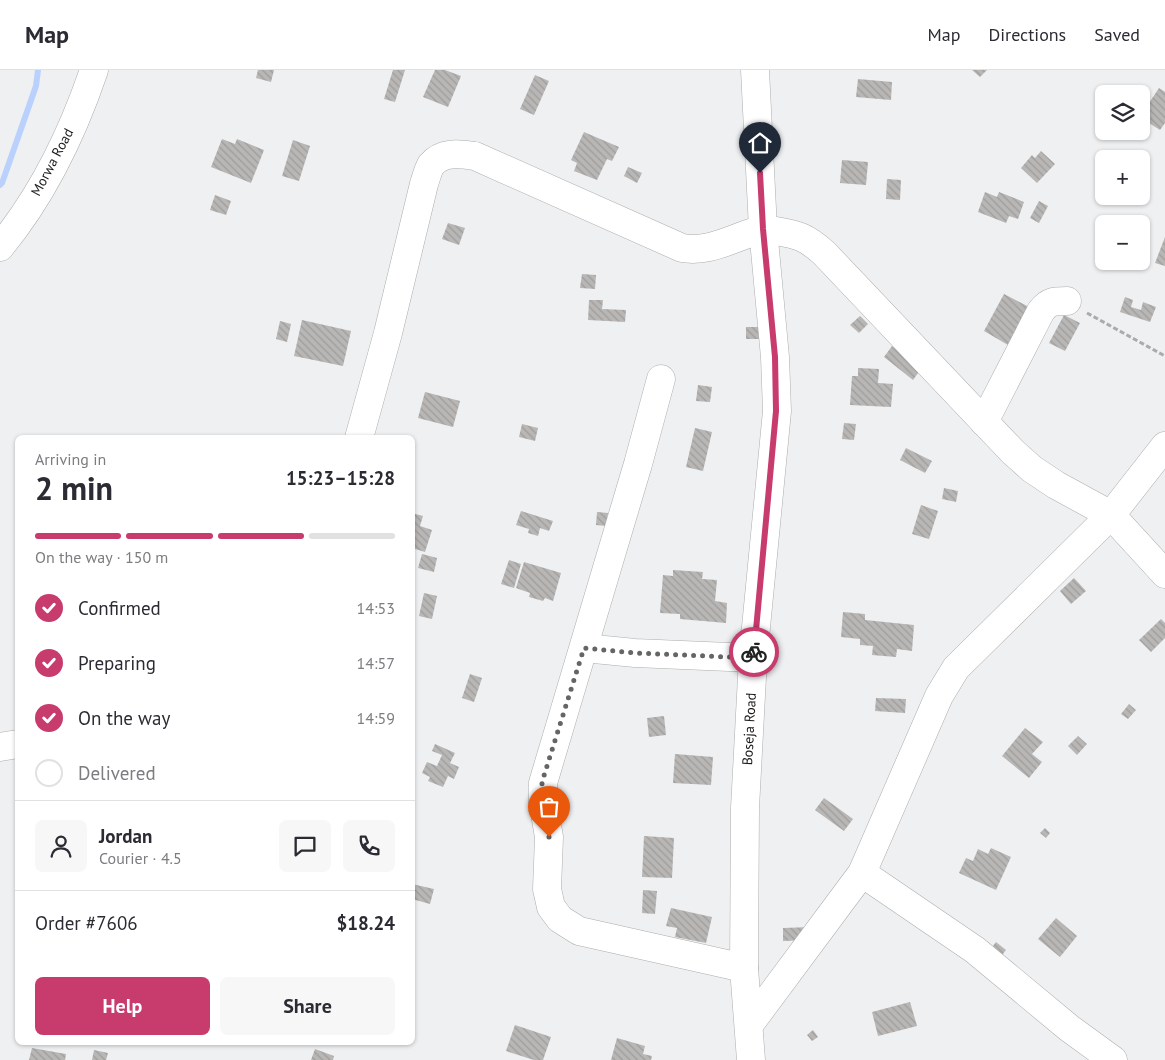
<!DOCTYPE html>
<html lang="en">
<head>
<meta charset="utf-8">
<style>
	:root { --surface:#fff; --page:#f7f7f7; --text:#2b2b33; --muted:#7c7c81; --line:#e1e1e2; --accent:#c73b6d }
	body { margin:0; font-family:"PT Sans",sans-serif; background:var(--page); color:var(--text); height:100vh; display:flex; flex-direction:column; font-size:19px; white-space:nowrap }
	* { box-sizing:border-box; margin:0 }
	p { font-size:16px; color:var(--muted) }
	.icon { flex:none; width:28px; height:28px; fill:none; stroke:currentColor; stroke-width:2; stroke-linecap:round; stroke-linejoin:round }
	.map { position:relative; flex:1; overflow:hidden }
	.panel { position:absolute; left:15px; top:365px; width:400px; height:610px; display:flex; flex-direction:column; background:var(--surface); border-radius:8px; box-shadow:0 1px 4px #0004 }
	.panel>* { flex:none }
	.fabs { position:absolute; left:1095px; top:15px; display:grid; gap:10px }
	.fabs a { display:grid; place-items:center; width:55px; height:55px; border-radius:8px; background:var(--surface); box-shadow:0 1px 4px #0004; font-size:25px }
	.pin { position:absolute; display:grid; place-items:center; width:42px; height:42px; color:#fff; margin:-51px -21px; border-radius:50% 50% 50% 0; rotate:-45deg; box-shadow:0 0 5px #0007 }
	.pin .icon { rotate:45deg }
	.courier { position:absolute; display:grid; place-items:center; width:50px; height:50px; margin:-25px; border:4px solid #c73b6d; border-radius:50%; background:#fff; color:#222; box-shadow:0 1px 6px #0007 }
	.overview em { font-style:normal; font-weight:700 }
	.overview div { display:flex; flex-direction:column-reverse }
	.overview { display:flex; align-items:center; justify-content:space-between; height:85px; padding:0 20px }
	h1 { font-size:32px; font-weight:700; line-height:38px }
	.bar { display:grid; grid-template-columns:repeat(4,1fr); gap:8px 5px; align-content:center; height:60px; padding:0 20px }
	.bar i { height:6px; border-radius:4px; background:var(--line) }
	.bar .on { background:var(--accent) }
	.bar p { grid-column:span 4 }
	.line { display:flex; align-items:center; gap:12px; padding:0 20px; border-top:1px solid var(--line) }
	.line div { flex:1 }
	.round { display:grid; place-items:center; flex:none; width:52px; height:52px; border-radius:8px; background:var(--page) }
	ol { padding:0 20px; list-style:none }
	li { display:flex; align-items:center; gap:15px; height:55px }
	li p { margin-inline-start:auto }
	li .icon { padding:5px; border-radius:50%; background:var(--accent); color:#fff; stroke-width:4 }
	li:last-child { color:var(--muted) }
	li i { width:28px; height:28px; border:2px solid var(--line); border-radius:50% }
	.action { display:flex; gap:10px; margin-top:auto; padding:10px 20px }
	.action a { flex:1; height:58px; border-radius:8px; background:var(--accent); color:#fff; font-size:20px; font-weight:700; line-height:58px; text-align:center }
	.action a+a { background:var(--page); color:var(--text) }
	header { display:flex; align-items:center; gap:30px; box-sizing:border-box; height:70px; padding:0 25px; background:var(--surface); border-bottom:1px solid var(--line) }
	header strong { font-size:24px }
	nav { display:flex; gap:28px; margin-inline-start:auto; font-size:18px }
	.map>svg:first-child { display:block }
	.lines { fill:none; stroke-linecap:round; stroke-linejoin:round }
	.stream { stroke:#b9d1fc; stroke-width:6 }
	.building { fill:url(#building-back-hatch) }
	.minor-casing { stroke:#acadae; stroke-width:29 }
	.major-casing { stroke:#acadae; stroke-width:29 }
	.path { stroke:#aaabac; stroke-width:3; stroke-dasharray:5 2.5; stroke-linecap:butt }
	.minor { stroke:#fff; stroke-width:28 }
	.major { stroke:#fff; stroke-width:28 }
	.done { stroke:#656566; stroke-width:5; stroke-dasharray:0 9 }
	.route { stroke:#c73b6d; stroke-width:6 }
	.labels { text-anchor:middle; stroke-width:4.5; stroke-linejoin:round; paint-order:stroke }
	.street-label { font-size:14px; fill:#1a1a1b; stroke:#fff }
</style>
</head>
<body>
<header>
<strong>Map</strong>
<nav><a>Map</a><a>Directions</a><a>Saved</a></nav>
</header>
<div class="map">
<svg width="1165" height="990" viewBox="0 0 1165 990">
	<defs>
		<pattern id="building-back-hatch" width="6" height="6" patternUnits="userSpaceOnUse" patternTransform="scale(1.25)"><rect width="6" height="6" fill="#b9b7b6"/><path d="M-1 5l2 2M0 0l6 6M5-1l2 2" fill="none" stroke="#9e9d9c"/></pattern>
	</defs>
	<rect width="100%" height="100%" fill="#eff0f2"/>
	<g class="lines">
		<path class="stream" d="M0 115 2 113 36 16 38 0"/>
	</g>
	<g class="building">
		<path d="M258 0H274L271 12 256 8Z"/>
		<path d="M393 0H405L395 32 384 29Z"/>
		<path d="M435 0H445L461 6 448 37 423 27Z"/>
		<path d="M972 0H987L980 7Z"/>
		<path d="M535 5 549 11 534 45 520 39Z"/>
		<path d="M858 9 892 12 891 30 856 27Z"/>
		<path d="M1159 18 1165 22V53L1160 60 1141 48V45Z"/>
		<path d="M584 62 619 77 612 91 607 89 597 110 574 101 577 93 571 90Z"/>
		<path d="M222 69 235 74 237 69 264 80 251 113 211 97Z"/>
		<path d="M293 70 310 76 299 111 282 106Z"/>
		<path d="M1041 81 1055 94 1037 113 1021 98 1032 85 1035 88Z"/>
		<path d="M842 90 868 92 866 115 840 113Z"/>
		<path d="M628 97 642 103 637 113 624 106Z"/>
		<path d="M887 109 901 110 900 130 886 129Z"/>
		<path d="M985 122 997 127 999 122 1024 132 1018 149 1009 146 1006 153 978 142Z"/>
		<path d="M215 125 231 131 226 145 210 140Z"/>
		<path d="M1039 131 1048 136 1039 153 1030 148Z"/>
		<path d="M448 153 465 158 459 175 442 169Z"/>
		<path d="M1165 167V196L1155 193Z"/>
		<path d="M582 204 596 205 595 219 580 218Z"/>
		<path d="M1004 224 1029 237 1008 275 984 261Z"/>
		<path d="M1125 227 1133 230 1131 237 1141 240 1143 232 1156 237 1150 252 1120 242Z"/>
		<path d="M589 230H603L602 239 626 240 625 252 588 250Z"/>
		<path d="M1064 245 1080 253 1065 281 1049 273Z"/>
		<path d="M860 246 868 254 859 263 850 255Z"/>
		<path d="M302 250 351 261 343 296 294 286Z"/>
		<path d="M280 251 291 254 287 272 276 269Z"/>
		<rect x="746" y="257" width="16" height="12"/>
		<path d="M892 276 921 299 913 310 884 287Z"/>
		<path d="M858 298 879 299 878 313 893 314 891 337 850 335 852 306H858Z"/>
		<path d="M698 315 712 317 710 332 696 331Z"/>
		<path d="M425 322 460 331 453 357 418 348Z"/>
		<path d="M844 353 856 354 854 370 842 369Z"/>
		<path d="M522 354 538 358 535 371 519 367Z"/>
		<path d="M695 358 712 362 703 401 686 397Z"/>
		<path d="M906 378 932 391 925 403 900 390Z"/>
		<path d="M944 418 958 421 956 432 942 429Z"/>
		<path d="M921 435 938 441 929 469 912 464Z"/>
		<path d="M521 441 553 451 549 461 540 458 538 466 528 463 529 459 516 455Z"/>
		<path d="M597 442 608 443 606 456 596 455Z"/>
		<path d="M412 443 423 446 420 456 432 460 425 482 412 478Z"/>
		<path d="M422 484 437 488 434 502 418 498Z"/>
		<path d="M509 490 521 494 514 518 501 514Z"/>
		<path d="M524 492 561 503 553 531 545 528 543 531 529 527 530 523 516 518Z"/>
		<path d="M673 500 703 502 702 509 717 510 715 531 727 533 726 553 680 549V544L660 543 663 505 673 506Z"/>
		<path d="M1074 508 1086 521 1071 534 1060 521Z"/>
		<path d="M424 523 437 526 432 549 419 546Z"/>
		<path d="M843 542 865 544V550L914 555 912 581 897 579 896 587 872 585 873 576 860 575V569L841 567Z"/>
		<path d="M1161 549 1165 553V568L1151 582 1139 570Z"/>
		<path d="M470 604 482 608 474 632 462 628Z"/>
		<path d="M876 628 906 629 905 643 875 641Z"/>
		<path d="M1129 634 1136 640 1128 649 1121 644Z"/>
		<path d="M664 646 666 665 649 667 647 648Z"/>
		<path d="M1025 658 1043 672 1032 684 1042 692 1029 708 1002 686Z"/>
		<path d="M1078 666 1087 674 1077 685 1068 676Z"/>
		<path d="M435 674 455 683 450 693 459 697 454 709 448 706 443 717 428 711 430 707 422 703 427 692 437 696 442 685 432 681Z"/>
		<path d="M675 684 713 687 711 715 673 713Z"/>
		<path d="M824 728 853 749 844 761 815 740Z"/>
		<path d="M1045 758 1050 763 1046 768 1040 763Z"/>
		<path d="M644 766 674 768 672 808 642 807Z"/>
		<path d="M991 778 1011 787 996 820 959 803 966 788 973 791 978 779 988 784Z"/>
		<path d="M412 814 434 819 430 834 412 829Z"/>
		<path d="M643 820 657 821 655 844 642 843Z"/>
		<path d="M671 838 712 847 706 873 675 867 677 858 666 856Z"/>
		<path d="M1056 848 1077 866 1060 887 1038 869Z"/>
		<path d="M811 857V870L783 871V858Z"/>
		<path d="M996 872 1006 880 999 889 989 881Z"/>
		<path d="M910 932 917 956 878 966 872 942Z"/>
		<path d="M515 955 551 967 543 990H534L506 981Z"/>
		<path d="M813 960 818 967 812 971 807 965Z"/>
		<path d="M617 968 645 976 643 984 652 986 651 990H611Z"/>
		<path d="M32 978 66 984 65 990H29Z"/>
		<path d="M315 979 334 986 333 990H311Z"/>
		<path d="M94 980 108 983 106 990H92Z"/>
	</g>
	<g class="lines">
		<g class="minor-casing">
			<g id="minor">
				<path d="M661 309 638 394 543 713V732L549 767 547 819 551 837 560 849 579 861 744 898"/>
				<path d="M984 352 1041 241C1049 231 1054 231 1067 231"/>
				<path d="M359 368 388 263 424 114C426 108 428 100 431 95 442 81 460 84 475 86L682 178C710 183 734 167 760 160 765 159 771 160 776 161 799 165 806 167 824 183L1013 382 1032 399 1056 415 1111 445 1165 504"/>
				<path d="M584 578 635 583 753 588"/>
				<path d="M0 677 18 674"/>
				<path d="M862 803 975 880 1069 958 1113 990"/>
				<path d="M749 955 862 803 939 626 956 598 1111 445 1165 376"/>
				<path d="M751 990 744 898 745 738 753 588 777 341 775 287 763 159 755 0"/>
			</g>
		</g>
		<g class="major-casing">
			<path id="major" d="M0 177C42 126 73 62 94 0"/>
		</g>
		<path class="path" d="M1087 243 1165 286"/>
		<use href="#minor" class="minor"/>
		<use href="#major" class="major"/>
	</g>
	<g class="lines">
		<path class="done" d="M549 767 542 732V712L584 578 635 583 753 588 754 582"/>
		<path class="route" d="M754 582 776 341 775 287 763 159 760 103"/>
	</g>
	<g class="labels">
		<g class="street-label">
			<text transform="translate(52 92) rotate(-62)" y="5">Morwa Road</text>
			<text transform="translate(749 659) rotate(-87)" y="5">Boseja Road</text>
		</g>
	</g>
</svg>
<div class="fabs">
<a><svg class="icon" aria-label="layers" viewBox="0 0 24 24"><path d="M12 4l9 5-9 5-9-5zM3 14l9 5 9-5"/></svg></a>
<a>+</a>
<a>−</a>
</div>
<div class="pin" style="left:549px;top:767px;background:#ea580c"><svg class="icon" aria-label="bag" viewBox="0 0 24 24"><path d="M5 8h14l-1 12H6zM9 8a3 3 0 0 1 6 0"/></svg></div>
<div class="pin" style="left:760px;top:103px;background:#1f2937"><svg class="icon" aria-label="home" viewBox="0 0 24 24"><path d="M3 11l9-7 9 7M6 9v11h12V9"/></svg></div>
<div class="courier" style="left:754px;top:582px"><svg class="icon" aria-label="bike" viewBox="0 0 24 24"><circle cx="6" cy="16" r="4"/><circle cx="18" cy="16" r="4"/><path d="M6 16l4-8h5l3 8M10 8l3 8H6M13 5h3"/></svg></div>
<section class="panel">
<div class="overview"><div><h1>2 min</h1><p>Arriving in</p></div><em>15:23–15:28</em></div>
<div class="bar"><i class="on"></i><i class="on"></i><i class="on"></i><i></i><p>On the way · 150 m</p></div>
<ol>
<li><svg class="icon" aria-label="check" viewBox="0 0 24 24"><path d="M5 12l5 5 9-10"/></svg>Confirmed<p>14:53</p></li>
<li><svg class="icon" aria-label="check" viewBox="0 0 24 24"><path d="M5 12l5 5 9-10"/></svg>Preparing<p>14:57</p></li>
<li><svg class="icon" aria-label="check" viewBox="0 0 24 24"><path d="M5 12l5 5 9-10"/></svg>On the way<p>14:59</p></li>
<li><i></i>Delivered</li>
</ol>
<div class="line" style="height:90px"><a class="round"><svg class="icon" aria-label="person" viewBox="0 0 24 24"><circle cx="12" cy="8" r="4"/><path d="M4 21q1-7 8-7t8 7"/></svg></a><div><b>Jordan</b><p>Courier · 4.5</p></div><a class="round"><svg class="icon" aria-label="chat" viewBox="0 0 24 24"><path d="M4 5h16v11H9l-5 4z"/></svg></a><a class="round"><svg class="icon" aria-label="phone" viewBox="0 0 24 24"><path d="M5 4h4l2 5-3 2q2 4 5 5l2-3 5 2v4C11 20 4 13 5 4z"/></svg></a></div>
<div class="line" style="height:65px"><div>Order #7606</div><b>$18.24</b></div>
<div class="action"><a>Help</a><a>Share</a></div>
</section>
</div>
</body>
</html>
